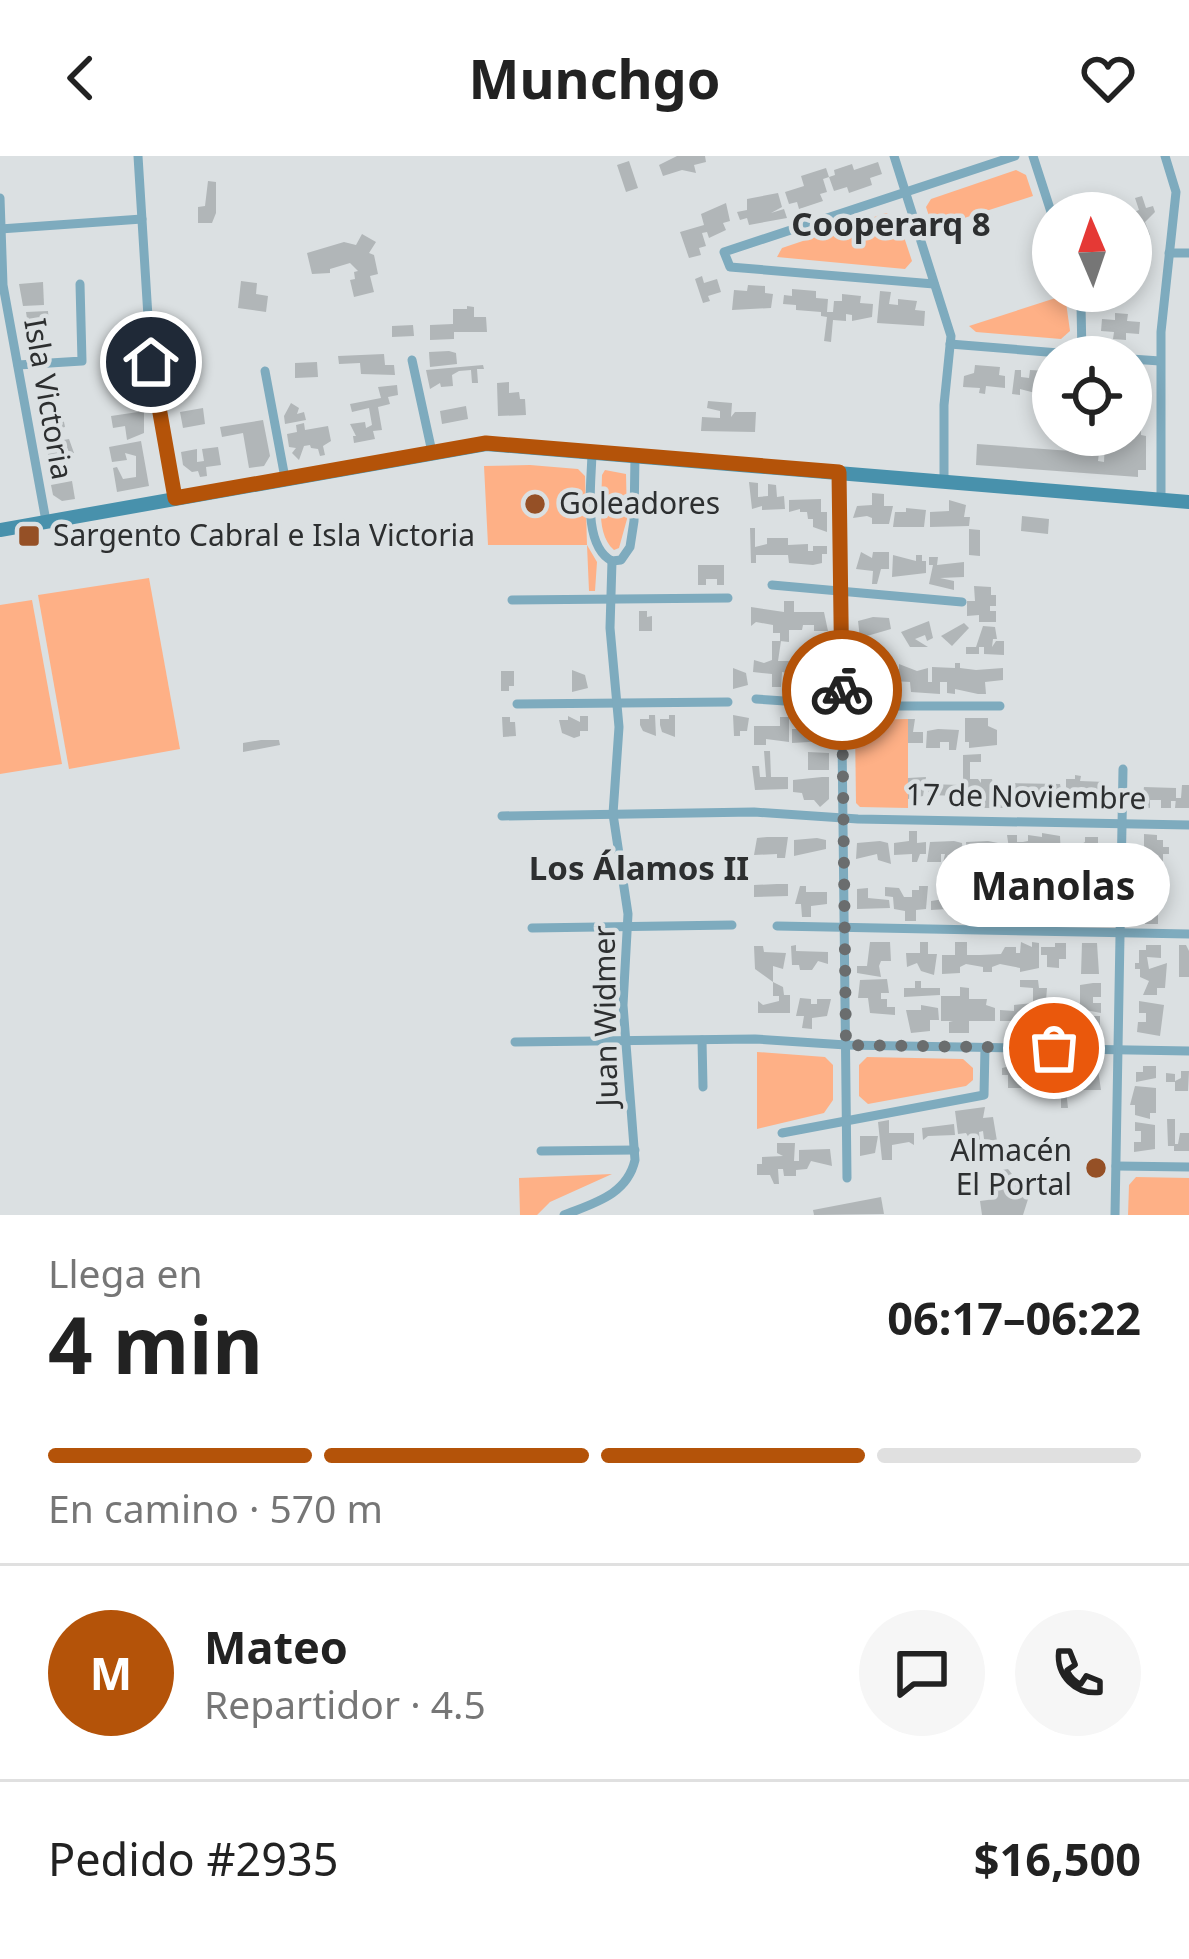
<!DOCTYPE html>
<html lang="es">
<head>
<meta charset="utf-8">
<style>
	:root { --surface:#fff; --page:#f6f6f6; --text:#222; --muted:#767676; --line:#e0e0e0; --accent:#b45309 }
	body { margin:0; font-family:"Noto Sans",sans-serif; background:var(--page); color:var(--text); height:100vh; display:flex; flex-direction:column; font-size:45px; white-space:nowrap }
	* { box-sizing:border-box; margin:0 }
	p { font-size:39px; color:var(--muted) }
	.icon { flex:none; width:66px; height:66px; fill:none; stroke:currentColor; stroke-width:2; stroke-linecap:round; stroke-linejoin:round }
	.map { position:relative; height:1059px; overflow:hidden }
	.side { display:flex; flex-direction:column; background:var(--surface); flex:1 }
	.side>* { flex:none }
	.needle { width:78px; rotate:358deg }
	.controls { position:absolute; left:1032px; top:36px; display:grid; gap:24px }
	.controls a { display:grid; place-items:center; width:120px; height:120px; border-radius:50%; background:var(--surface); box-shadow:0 6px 18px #0003; font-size:60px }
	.pin { position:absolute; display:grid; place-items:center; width:102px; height:102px; color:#fff; margin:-51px; border:6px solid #fff; border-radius:50%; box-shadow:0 3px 12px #0007 }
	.courier { position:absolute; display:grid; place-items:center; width:120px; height:120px; margin:-60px; border:9px solid #b45309; border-radius:50%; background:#fff; color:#222; box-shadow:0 3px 15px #0007 }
	.bubble { position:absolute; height:84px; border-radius:42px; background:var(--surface); box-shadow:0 6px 18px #0003; font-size:39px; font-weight:700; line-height:84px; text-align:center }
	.headline em { font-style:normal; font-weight:700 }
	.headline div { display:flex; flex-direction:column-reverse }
	.headline { display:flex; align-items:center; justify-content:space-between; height:204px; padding:0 48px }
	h1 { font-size:78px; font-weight:700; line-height:90px }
	.bar { display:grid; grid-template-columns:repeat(4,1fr); gap:18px 12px; align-content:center; height:144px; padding:0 48px }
	.bar i { height:15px; border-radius:9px; background:var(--line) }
	.bar .current { background:var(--accent) }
	.bar p { grid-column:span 4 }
	.line { display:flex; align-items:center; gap:30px; padding:0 48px; border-top:3px solid var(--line) }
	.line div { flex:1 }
	.round { display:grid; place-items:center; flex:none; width:126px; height:126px; border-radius:63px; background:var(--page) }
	header { display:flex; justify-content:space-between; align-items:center; height:156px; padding:0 48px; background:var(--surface); font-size:54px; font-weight:700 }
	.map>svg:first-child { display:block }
	.green { fill:#feb086 }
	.building { fill:#b1b6b8 }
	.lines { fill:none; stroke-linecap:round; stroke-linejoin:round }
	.minor { stroke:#7eabbe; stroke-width:9 }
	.secondary { stroke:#4891ac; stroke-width:14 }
	.done { stroke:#6a6d6e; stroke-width:12; stroke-dasharray:0 21.6 }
	.route { stroke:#b45309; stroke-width:15 }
	.poi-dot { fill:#955026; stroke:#dbe0e2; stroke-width:4.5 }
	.labels { text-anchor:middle; stroke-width:9; stroke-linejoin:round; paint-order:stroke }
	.street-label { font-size:30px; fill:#2d2f30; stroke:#dbe0e2 }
	.poi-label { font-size:30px; fill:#2d2f30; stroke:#dbe0e2; text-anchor:start }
	.neighbourhood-label { font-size:33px; font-weight:bold; fill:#2d2f30; stroke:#dbe0e2 }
</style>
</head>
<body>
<header><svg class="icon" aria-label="back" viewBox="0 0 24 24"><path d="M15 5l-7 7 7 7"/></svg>Munchgo<svg class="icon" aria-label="heart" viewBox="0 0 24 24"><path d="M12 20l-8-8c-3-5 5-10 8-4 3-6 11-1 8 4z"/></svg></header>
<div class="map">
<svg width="1189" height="1059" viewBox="0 0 1189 1059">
	<rect width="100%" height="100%" fill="#dbe0e2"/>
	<g class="green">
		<path d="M1016 14 1026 19 1033 40 933 72 926 51 931 43Z"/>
		<path d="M886 57 898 63 912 105 905 113 777 101 782 92Z"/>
		<path d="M1065 139 1070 175 1061 183 976 176 969 170Z"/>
		<path d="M530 309 578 313 585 320 587 389 597 406 595 435H589L587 389H488L484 310Z"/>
		<path d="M605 314 626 318 627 363 619 392 614 394C595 377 602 343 602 319Z"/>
		<path d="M149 422 180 593 69 613 38 439Z"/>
		<path d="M32 444 62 608 0 618V449Z"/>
		<path d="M908 563V652L860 651 856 647 855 570 860 564Z"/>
		<path d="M757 896 825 901 833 909V944L824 957 757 973Z"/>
		<path d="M867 901 963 903 973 912V924L966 930 868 948 859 940V909Z"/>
		<path d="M612 1018 550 1046 537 1059H520L519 1022Z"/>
		<path d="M1136 1021 1189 1022V1059H1128L1129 1029Z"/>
	</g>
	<g class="building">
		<path d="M677 0H705L706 6 694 9 696 17 682 14 663 20 659 9Z"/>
		<path d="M629 5 638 32 626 36 617 9Z"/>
		<path d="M878 6 882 18 870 22 872 29 849 37 847 31 834 35 829 21 835 19 834 14 852 8 854 14Z"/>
		<path d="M826 12 829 21 823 23 827 36 820 38 823 45 799 53 797 46 789 48 785 36 804 30 801 20Z"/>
		<path d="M208 25 216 26V57L212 67H198V51L205 50Z"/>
		<path d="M778 37 782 51 771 57 784 53 787 62 749 69 747 62 740 64 737 56 747 54V43Z"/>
		<path d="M1142 40 1146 52 1153 50 1155 56 1145 66 1150 79 1135 84 1131 64 1136 62 1134 56 1139 54 1135 42Z"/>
		<path d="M726 47 730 65 723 67 726 74 709 82 707 76 702 77 706 90 699 92 701 99 689 102 680 76 704 69 701 58Z"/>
		<path d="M362 78 376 86 369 97 374 99 378 118 370 120 374 136 354 141 350 124 355 123 354 116 358 115 350 107 330 113V117L312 118 307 97 344 86 356 89Z"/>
		<path d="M702 120 704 127 717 123 721 136 708 140 710 145 703 147 695 123Z"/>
		<path d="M241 125 257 127 256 138 268 140 266 156 238 152Z"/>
		<path d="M43 126 44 149 23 150 19 128Z"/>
		<path d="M748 129 765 130V137L773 138 771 152 732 154 734 134 747 135Z"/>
		<path d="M792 133 816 135V142L828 143 827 156H833L834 145H842V138L861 140 860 147 873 148 872 161 852 165V159L846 158V165L833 164 831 186 824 185 827 161 821 160V156L796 154V149L783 148 784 139 792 140Z"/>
		<path d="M880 135 891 136 889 148 898 149V143L917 145 915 154 925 155 924 170 877 167Z"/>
		<path d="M467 150 474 151V161H486L487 176H454V183L430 184V169L453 168V153H467Z"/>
		<path d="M48 155 49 168 28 169 26 156Z"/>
		<path d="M1115 157 1128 158 1127 165 1140 166 1139 178 1126 177V184L1113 183 1114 176 1101 175 1102 163 1115 164Z"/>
		<path d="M124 165H140V182L130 196 131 210 113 211V205H106L105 189 126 188Z"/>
		<path d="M413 169 414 180 392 181V170Z"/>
		<path d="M449 195 456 197 457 208 430 211 429 196Z"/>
		<path d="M384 198 385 209H394L395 219 361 218 360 207 339 208 338 200Z"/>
		<path d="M317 206 318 221 295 222V207Z"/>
		<path d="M189 209H195L197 230 176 234 172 210Z"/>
		<path d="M483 209 484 213H477L478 227H472L471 214 459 215 452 219 453 230 441 231 440 227 430 233 426 214Z"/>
		<path d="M975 209 1000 211 999 219 1005 220V232L986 230 985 238 979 237 980 232 963 231 964 220 974 217Z"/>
		<path d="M1015 214H1021V221L1029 222 1030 214 1048 215 1053 231H1047L1039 238 1020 233V239L1012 238Z"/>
		<path d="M509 226V237L519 236 520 243H525L526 259 498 260 497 227Z"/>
		<path d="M397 229 398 239 388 241 390 248 378 251 382 274 373 275 375 283 354 287 353 280H356L350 268 365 266 366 272 372 269 369 252 352 256 350 248 381 242 378 231Z"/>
		<path d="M708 245 732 247 731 261 735 256H756L755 276 701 275 702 261 720 262V255L707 252Z"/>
		<path d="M144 247V277L127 284 125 270 113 272 111 260 138 256 137 249Z"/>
		<path d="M291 247 299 252 297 258 304 256 306 264 285 268 284 260Z"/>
		<path d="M466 250 468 263 442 268 440 255Z"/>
		<path d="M203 252 205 268 183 272 180 256Z"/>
		<path d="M62 256 65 271 41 276 38 260Z"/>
		<path d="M263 264 270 300 264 310 249 312 243 277 222 281 220 271Z"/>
		<path d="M304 267 305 274 328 270 331 285 323 290 325 299 320 300 318 293 311 292 310 289 304 290 299 304 292 297 296 292 289 291 287 278 297 276 296 269Z"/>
		<path d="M1131 273 1141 274V279L1146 280V314H1138V321L976 309 977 288 1099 297 1098 305 1104 306 1105 285H1112V279H1131Z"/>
		<path d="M69 283 74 297 56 301 60 320 50 322 47 287Z"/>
		<path d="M141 285 149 330 117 336 113 312 117 311 123 323 136 321V300L125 297 127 304 112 306 109 291Z"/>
		<path d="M218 291 221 309 206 311 207 320 200 321 198 315 192 316 183 309 181 296 197 293V306L204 305 202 293Z"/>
		<path d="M72 325 75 343 62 345 53 339 51 329Z"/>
		<path d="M749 326 758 327V341L768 340V328L776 329 777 341 784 340 785 353 762 354V350L752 353Z"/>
		<path d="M872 337 884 338V350H893L889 368H872V362L867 360 853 362 857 350 872 349Z"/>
		<path d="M821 343V356H827V376L813 371V363H808L807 356H800V353L789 356V344Z"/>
		<path d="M949 344 966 349 964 361H970L969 370 930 371V356L949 355Z"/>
		<path d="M906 352 926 354 924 371H893L895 356H906Z"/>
		<path d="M1022 360 1049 363 1048 378 1021 375Z"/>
		<path d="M160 370 162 388 139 392 137 376Z"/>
		<path d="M750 372H755V391L767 388V382H788V389L808 388V395H813V390H827V398H822V407L813 409 789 407 788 399H756V407H751Z"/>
		<path d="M969 373 980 374V400L969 399Z"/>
		<path d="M861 396 872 402 873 396H889V413H881L877 428H872L873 415 856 413Z"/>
		<path d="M893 399 916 405V399H922V405H926V417L892 421Z"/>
		<path d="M929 401H938L937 409 964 406V421L940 422 954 425V434L929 428 933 409H929Z"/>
		<path d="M698 409H724V429H717V423H706V429H698Z"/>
		<path d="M974 430 991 431V439H996V450H990V455H996V466H979V459L967 460V445H975Z"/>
		<path d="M784 445H794V456H824L828 475H814V469H803L802 474H789V486L780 485V477H773V469L756 466 751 470V451L784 456Z"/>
		<path d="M639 455H647V461L652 460V475H639Z"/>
		<path d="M873 461 889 462 891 473 860 482 863 504H854V482H860L858 465Z"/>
		<path d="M929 465 933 482 927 485 925 479 915 483 928 491H910L901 476Z"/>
		<path d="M964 467 969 472 952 490 941 480Z"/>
		<path d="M983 470 995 471 997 483H993L992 491 996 485H1004V499L984 498V491H979V498H966V491H976Z"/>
		<path d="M772 485H781L778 505H789V517L782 516 781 531H772V518L753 516 754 504 764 507 772 504Z"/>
		<path d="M803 507 820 511V507H826L825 519 808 521V532H803V520H793L794 508 802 511Z"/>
		<path d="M955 507H960V512L976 514 1003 512V524L985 526 986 538H978L955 533V538L947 537V526H940V538L911 536 910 526 893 525V513H899V508L917 515 928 512V526H932V511L955 512Z"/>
		<path d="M733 512 746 517 748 529 733 533Z"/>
		<path d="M885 512H890V525H882V537H873V527L858 525V514L885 516Z"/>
		<path d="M572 514 585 519 588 532 572 536Z"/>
		<path d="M501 515H514V530H509V535H501Z"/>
		<path d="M801 558 809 559 808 571 824 573 825 585 792 587V573H801Z"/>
		<path d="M649 559H655L656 580 643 575 640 569V563H649Z"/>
		<path d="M669 559H675V581L662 576 660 569V563H669Z"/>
		<path d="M733 559 749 562 747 575H740V580H734Z"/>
		<path d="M568 560 580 566V560H588V575H580V580L574 582 562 577 559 564H568Z"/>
		<path d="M502 561H510V566H515L516 580 503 581Z"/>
		<path d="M780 561H789V586L766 583V589H754V570H780Z"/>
		<path d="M965 562H988V570L997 574V589L969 592V586H965Z"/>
		<path d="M908 563H915L913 576H923V587H908Z"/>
		<path d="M938 573 959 574 956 594H949V586H940V592H926L927 575Z"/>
		<path d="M261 584H279L280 589 243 596V587Z"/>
		<path d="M764 595H770L771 621H788V633L755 634 752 610H759L760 621H766Z"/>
		<path d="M808 596 829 597V614H808Z"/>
		<path d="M981 598V606H970V623H978L981 627V623H992L995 640H1004V652H981V641L963 638V599Z"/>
		<path d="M1075 619 1081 620 1080 625 1106 626V639H1099V649H1093V654H1086V642L1066 645V623H1075Z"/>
		<path d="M822 621H829V643L820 651 814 644H804L802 637 793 636V624Z"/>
		<path d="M926 621 923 640 908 643V622Z"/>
		<path d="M1008 627 1060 628 1064 649H1047V641H1041V648H1030L1027 640V653H1020L1007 648Z"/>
		<path d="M928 628 960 629V640L928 639Z"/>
		<path d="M1182 629H1189V652H1175L1176 642H1181Z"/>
		<path d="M1144 631 1176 632V645H1171V652H1161V644H1150V652L1141 651Z"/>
		<path d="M909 675H917V687L926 686V698H920L917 706H912V698L894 699V687L909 685Z"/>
		<path d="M1042 677 1060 680 1061 702 1066 705H1078L1075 692 1085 686V681H1098V688H1092V693H1107L1101 706H1109V712H1061L1055 709 1054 700H1022V693L1017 694V700L1010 699 1007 679H1017V686H1023L1028 685V679L1042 681Z"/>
		<path d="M1144 678 1157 679V684H1163V691H1169V698H1163V710L1139 714 1140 702H1148V698H1134L1135 690 1144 691Z"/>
		<path d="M767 681H788L785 702H777V698L754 699 757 682Z"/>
		<path d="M817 682 826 684V693L794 700V684Z"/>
		<path d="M880 685 888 687 891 708 878 704 877 698 856 703 857 687Z"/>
		<path d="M954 685 962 687 964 709 946 710V720H940L945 698H941V706H927L930 686Z"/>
		<path d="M988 685 998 687V699H976V695L967 699 966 686Z"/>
		<path d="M1095 715H1101V724H1095V730H1107V735H1101L1100 745H1095L1101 748V761H1094V767L1071 766 1072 747 1080 751 1081 729H1088L1087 724H1082V717Z"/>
		<path d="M1140 717 1159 720V745L1139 747V737H1146V731H1134V726H1140Z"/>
		<path d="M777 728H788V740L754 741V729Z"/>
		<path d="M800 730H806V736H827V748L811 750V761H802L801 748H795Z"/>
		<path d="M919 730H928L926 753 916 754V765H905V755L894 753 893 741 885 740V731L899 732 904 741H912V734H919Z"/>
		<path d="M868 732V742L889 744 890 752 857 753V733Z"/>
		<path d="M951 733H959L963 752 931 754V745L951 742Z"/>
		<path d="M1041 734 1060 735V753H1055V761L1028 759 1027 765H1021V751H1016V760L1003 759 1008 736H1038L1041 744Z"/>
		<path d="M1138 749H1153L1154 756H1158V768H1145V762H1138Z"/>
		<path d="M870 786H890L891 805H881L879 810 881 821 857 817V810H867Z"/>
		<path d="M920 786H928V798H937L934 819 921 815 917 807 907 811 906 797H920Z"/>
		<path d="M955 786H967V799H980L1001 798 1005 791H1016V797H1020L1021 786 1032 791V786L1039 787V812L1020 816V812L1000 808 992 811V816H983V811L966 808 960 811V817L942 818V799H955Z"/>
		<path d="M1055 787H1066V803H1059V812L1047 811V799H1041V791H1055Z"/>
		<path d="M1082 787H1097L1099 818H1081Z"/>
		<path d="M796 789V795L828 796V808L818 805 812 814H800L799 809H792L791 790Z"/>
		<path d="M1146 789H1161V802L1147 801 1149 813 1167 807 1165 832H1157V839H1143L1149 825 1140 821V813H1135V807H1139V794H1146Z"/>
		<path d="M1179 789H1186L1189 795V821H1179Z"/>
		<path d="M754 790H763L764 796 786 797 783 813 773 810V826L755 813Z"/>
		<path d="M887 823 889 837H881V843H887V851H895V859L870 857 868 842H858L860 824Z"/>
		<path d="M1020 824H1038L1039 832H1047L1046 845 1058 846V865H1065V878H1058V873L1044 872V878L1037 877 1038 865H1000V854L1014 855V849L1033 847V832L1020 831Z"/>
		<path d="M915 825H921V832H940V839L904 841V832H915Z"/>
		<path d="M773 826 783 831 784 839H790V857H758V845L763 849 779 845V840H773Z"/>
		<path d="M1093 827H1101V841H1093V847H1101V857L1080 853V829Z"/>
		<path d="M960 831 969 832V843H987L986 849 995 852V865H969V877H949V866L953 865H941V840H960Z"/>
		<path d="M800 842 811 843V848H817V843H831L827 860 812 862V873L802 872 804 860H796Z"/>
		<path d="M1139 845 1164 849 1160 880 1137 876 1138 866H1146V857H1139Z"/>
		<path d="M921 849 938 852 939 864H930V875L911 877 906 854H921Z"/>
		<path d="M1093 860H1100V873H1092V878H1079V864L1092 865Z"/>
		<path d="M1015 909H1020V919H1026V912H1040V919H1044V912L1057 909H1079L1082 921 1085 914H1098L1101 934H1066L1068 952H1061V932H1008V919H1002V912Z"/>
		<path d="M1143 910H1156V922L1136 926V916H1143Z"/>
		<path d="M1181 915H1189L1188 935H1175V926H1166V917L1175 918V925L1181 922Z"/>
		<path d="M1135 930 1156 932V957H1150V963L1135 959V949H1130Z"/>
		<path d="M985 951 983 962 993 961 997 985 984 983 983 975 979 976 980 986 972 987 966 977 958 978 955 955Z"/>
		<path d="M1167 963H1175V988H1178L1180 977H1189V995H1174V990H1168Z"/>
		<path d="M889 964V977H914V989L909 986 892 989V1004H882L878 966Z"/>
		<path d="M1135 966 1155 969V993L1134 996V986H1141V975H1135Z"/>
		<path d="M954 968 955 979 928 980 923 984 922 972Z"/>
		<path d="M860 980H878L875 997 860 1000Z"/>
		<path d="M777 987H795L794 1005H799V994L830 993 832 1010 811 1005 807 1013 796 1014V1020H784L783 1013H778L779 1028H774L770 1019H757V1008H762V1001L783 1000 777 997Z"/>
		<path d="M1008 1013 1029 1040 1023 1059H982L980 1045 995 1043 991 1016Z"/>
		<path d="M881 1041 884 1058 814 1059 813 1054Z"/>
	</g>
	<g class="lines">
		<g class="minor">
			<path d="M138 0 151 209 175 342"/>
			<path d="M894 0 951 180 944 249V325"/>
			<path d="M1033 0 1053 62"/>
			<path d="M0 42 3 129 46 365"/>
			<path d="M0 73 142 63"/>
			<path d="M1169 97H1189"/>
			<path d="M934 128 730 111 724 96 1015 0"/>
			<path d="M1077 135 1081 149 1082 199"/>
			<path d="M950 188 1108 201"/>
			<path d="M1131 203 1160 205"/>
			<path d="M412 204 432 296"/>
			<path d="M18 209 82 205 80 128"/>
			<path d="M265 215 285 322"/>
			<path d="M592 295C592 325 581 389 612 405L621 404 630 391 634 365 635 300"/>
			<path d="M839 316 847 1022"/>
			<path d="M1161 343V176L1176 36 1165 0"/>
			<path d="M772 429 962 446"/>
			<path d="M512 444 728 442"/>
			<path d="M756 543 860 550H1000"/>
			<path d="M517 548 728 546"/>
			<path d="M502 660 754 656 858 663 1189 669"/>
			<path d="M777 770 1189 778"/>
			<path d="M532 772 732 769"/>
			<path d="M702 884 703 931"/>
			<path d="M515 886 755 883 846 889 1189 895"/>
			<path d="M782 977 984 939 985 891"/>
			<path d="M541 995 635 994"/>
			<path d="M1116 1010 1189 1011"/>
			<path d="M564 1059C594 1047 627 1039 635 1004L623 849 628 758 613 658 619 571 610 472 612 405"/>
			<path d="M1115 1059 1123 613"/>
		</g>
		<path class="secondary" d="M0 374 486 288 1189 346"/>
	</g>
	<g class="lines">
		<path class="done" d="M842 534 846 889 1054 892"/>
		<path class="route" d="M151 206 175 342 486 287 839 316 842 534"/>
	</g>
	<g class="poi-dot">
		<circle cx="535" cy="348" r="12"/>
		<rect x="17" y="368" width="24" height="24" rx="6"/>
		<circle cx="1096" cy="1012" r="12"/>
	</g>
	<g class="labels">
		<g class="street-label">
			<text transform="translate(48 243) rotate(80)" y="10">Isla Victoria</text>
			<text transform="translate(1026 641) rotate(1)" y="10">17 de Noviembre</text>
			<text transform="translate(606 860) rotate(-91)" y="10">Juan Widmer</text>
		</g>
		<g class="poi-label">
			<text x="559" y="358">Goleadores</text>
			<text x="53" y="390">Sargento Cabral e Isla Victoria</text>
			<text x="1072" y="1005" text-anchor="end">Almacén<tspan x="1072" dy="34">El Portal</tspan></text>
		</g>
		<g class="neighbourhood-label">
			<text x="891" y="80">Cooperarq 8</text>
			<text x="639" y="724">Los Álamos II</text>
		</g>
	</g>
</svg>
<div class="controls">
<a><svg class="needle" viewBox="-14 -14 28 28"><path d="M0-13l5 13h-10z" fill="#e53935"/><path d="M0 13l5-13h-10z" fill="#767676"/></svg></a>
<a><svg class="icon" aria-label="locate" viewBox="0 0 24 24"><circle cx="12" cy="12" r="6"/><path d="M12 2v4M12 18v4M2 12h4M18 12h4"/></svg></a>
</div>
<div class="pin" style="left:1054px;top:892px;background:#ea580c"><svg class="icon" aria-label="bag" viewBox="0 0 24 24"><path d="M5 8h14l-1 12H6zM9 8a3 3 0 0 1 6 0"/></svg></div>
<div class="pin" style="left:151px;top:206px;background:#1f2937"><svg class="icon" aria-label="home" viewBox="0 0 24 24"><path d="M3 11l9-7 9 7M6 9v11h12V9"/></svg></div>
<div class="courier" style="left:842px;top:534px"><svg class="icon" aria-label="bike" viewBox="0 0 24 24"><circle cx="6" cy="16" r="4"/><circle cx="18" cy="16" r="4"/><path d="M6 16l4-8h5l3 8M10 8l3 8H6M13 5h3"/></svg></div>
<div class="bubble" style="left:936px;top:687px;width:234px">Manolas</div>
</div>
<section class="side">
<div class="headline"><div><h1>4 min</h1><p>Llega en</p></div><em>06:17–06:22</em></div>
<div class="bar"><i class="current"></i><i class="current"></i><i class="current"></i><i></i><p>En camino · 570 m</p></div>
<div class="line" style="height:216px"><b class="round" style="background:var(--accent);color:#fff">M</b><div><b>Mateo</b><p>Repartidor · 4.5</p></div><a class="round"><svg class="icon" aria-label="chat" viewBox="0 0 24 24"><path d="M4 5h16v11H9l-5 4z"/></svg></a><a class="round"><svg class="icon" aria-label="phone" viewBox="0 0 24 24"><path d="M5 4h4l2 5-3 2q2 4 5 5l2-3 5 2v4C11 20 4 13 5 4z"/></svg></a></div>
<div class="line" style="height:156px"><div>Pedido #2935</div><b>$16,500</b></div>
</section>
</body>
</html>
